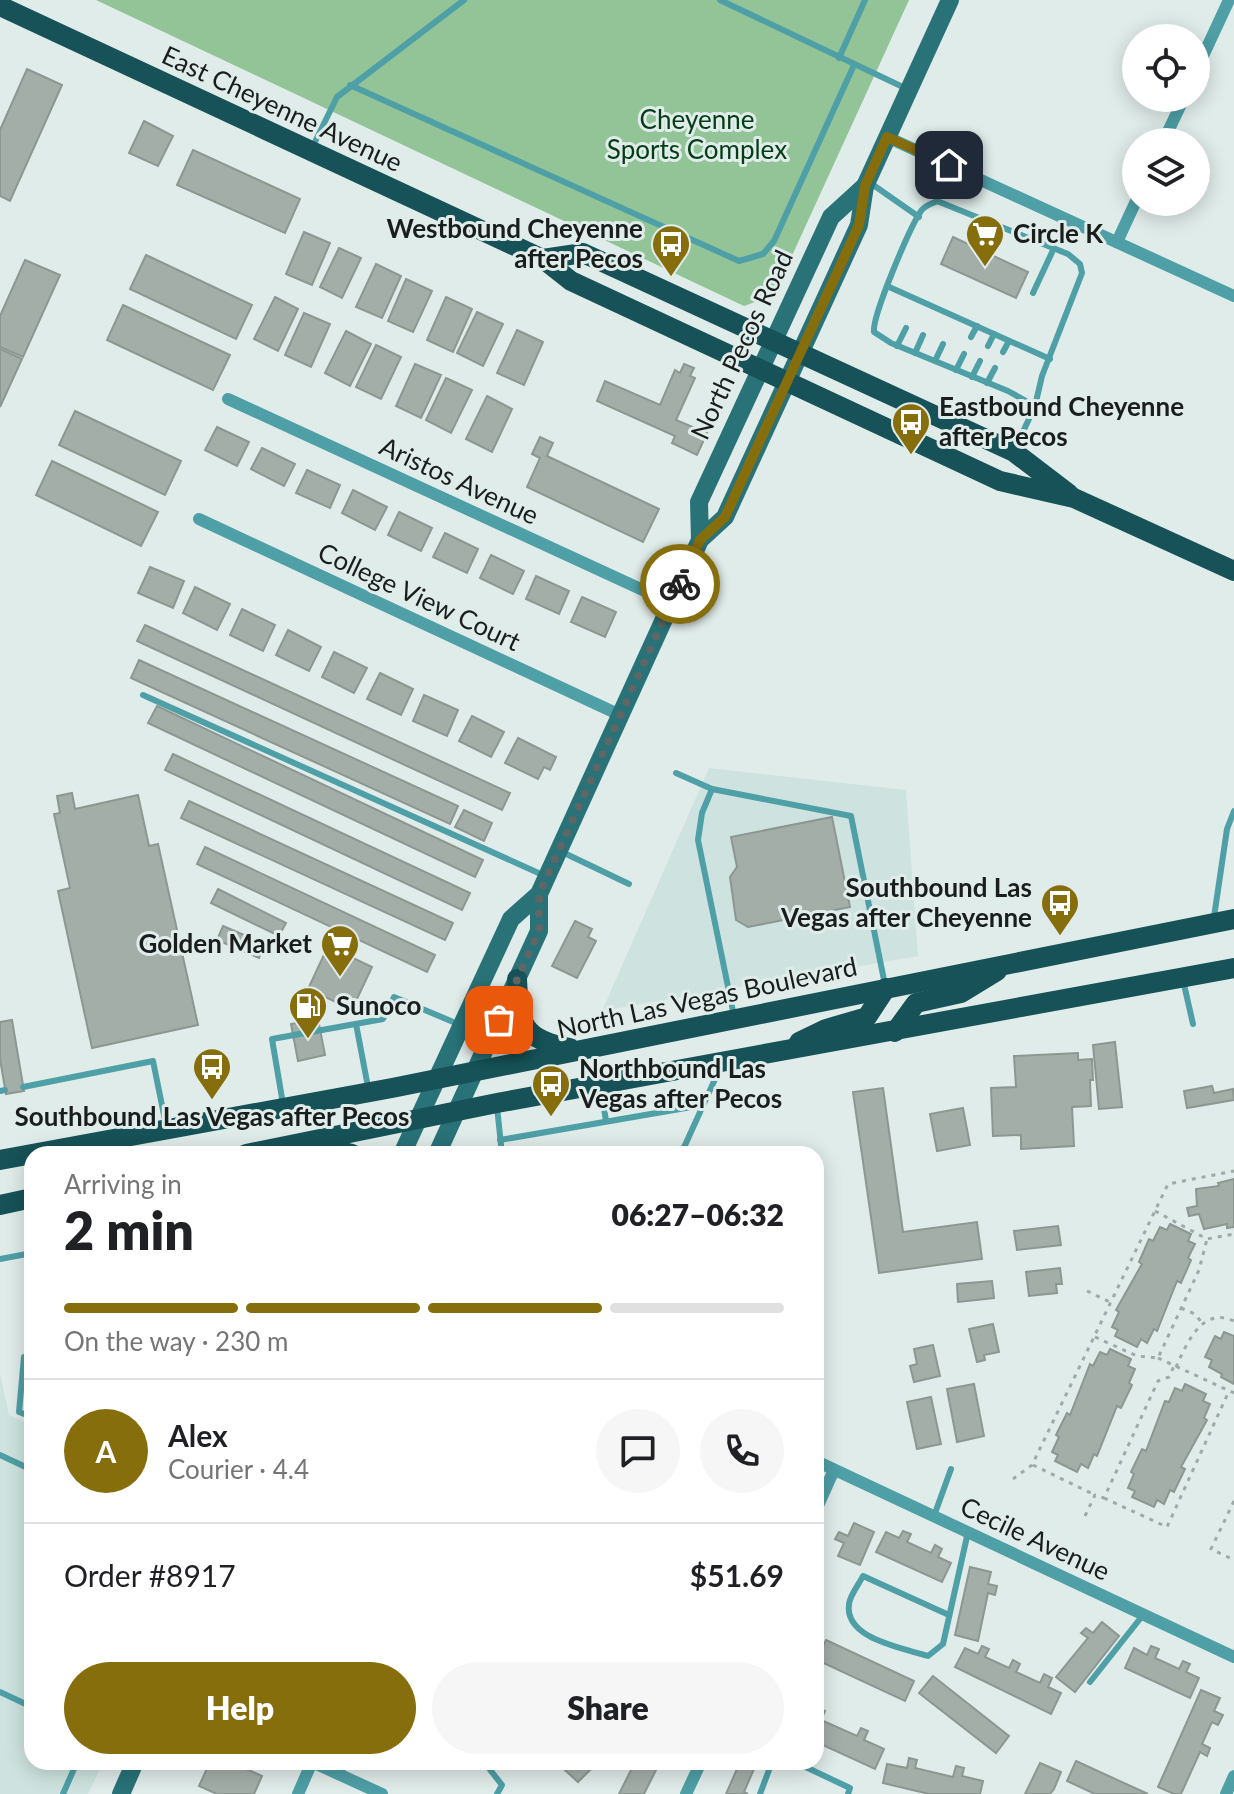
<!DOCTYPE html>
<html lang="en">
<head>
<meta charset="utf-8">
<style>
	:root { --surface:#fff; --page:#f6f6f6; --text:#202124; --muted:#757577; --line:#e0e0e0; --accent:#866e0d }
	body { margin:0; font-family:Lato,sans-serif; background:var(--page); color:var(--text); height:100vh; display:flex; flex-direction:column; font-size:30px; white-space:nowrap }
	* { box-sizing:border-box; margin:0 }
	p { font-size:26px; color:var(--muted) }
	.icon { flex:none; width:44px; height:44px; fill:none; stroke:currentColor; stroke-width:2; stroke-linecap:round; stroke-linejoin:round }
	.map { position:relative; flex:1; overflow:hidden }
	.panel { position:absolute; left:24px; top:1146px; width:800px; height:624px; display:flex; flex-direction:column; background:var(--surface); border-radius:24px; box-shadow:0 4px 20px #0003 }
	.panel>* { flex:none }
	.controls { position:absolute; left:1122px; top:24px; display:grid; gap:16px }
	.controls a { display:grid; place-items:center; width:88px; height:88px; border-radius:50%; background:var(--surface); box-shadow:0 4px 20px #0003; font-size:40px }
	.pin { position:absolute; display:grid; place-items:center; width:68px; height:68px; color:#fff; margin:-34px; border-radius:16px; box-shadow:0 4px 12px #0006 }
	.courier { position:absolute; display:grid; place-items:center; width:80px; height:80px; margin:-40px; border:6px solid #866e0d; border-radius:50%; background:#fff; color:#222; box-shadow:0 2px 10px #0007 }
	.head em { font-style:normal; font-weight:800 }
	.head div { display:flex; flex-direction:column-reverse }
	.head { display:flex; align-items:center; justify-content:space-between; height:136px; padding:0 40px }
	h1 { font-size:52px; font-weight:800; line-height:60px }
	.bar { display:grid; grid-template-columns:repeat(4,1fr); gap:12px 8px; align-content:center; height:96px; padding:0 40px }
	.bar i { height:10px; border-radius:6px; background:var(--line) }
	.bar .active { background:var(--accent) }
	.bar p { grid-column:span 4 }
	.line { display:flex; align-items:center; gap:20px; padding:0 40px; border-top:2px solid var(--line) }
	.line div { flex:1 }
	.round { display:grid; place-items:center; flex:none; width:84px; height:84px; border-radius:42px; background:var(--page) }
	.primary-button { display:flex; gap:16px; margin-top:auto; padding:16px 40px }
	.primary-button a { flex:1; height:92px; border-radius:48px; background:var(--accent); color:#fff; font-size:32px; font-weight:800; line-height:92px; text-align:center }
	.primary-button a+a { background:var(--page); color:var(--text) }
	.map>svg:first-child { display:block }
	.built { fill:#cee3df }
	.green { fill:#92c498 }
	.building { fill:#a4aea9; stroke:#8d9792; stroke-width:2 }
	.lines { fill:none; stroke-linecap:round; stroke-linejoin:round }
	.path { stroke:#9fa9a7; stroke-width:3; stroke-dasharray:4 6; stroke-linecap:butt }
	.lane { stroke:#4e9fa6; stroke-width:6 }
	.street { stroke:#4e9fa6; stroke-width:12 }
	.secondary { stroke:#287278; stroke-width:18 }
	.primary { stroke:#165257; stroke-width:20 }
	.done { stroke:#5f6665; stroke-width:8; stroke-dasharray:0 14.4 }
	.route { stroke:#866e0d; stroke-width:10 }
	.labels { text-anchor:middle; stroke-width:6; stroke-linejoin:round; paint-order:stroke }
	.street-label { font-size:26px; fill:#191e1d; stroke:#e0ecea }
	.park-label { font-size:26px; fill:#033c15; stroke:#e0ecea }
	.poi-label { font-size:26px; font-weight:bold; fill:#191e1d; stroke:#e0ecea; text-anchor:start }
</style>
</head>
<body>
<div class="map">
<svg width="1234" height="1794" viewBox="0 0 1234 1794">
	<rect width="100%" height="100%" fill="#e0ecea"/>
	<g class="built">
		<path d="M709 768 906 790 918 956 602 1011Z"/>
		<path d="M0 1373 9 1415 32 1425V1762H103L88 1794H0Z"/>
	</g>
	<path class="green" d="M96 0H909L774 295 744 306Z"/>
	<g class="building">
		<path d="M27 69 62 85 10 201 0 196V130Z"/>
		<path d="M144 121 173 136 158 166 129 153Z"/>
		<path d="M193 150 300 199 285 233 177 185Z"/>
		<path d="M304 232 330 243 312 285 286 274Z"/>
		<path d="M953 237 1028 272 1016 298 941 264Z"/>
		<path d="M339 248 361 258 342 298 320 287Z"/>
		<path d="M146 255 252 305 236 339 130 289Z"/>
		<path d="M25 260 60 275 23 357 0 347V316Z"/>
		<path d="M376 264 401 276 382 318 356 307Z"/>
		<path d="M406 279 432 291 413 332 388 321Z"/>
		<path d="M275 297 298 309 278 351 254 339Z"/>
		<path d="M446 297 472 309 453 352 427 340Z"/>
		<path d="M123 305 230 355 213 390 107 340Z"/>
		<path d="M477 312 503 324 483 366 457 353Z"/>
		<path d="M304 313 330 324 311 367 285 355Z"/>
		<path d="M517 330 543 342 524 385 497 373Z"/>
		<path d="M346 331 371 344 350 386 325 373Z"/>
		<path d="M376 345 401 357 381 399 356 387Z"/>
		<path d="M0 349 22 359 0 407Z"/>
		<path d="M415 364 441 375 421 418 396 406Z"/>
		<path d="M684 364 694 368 690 376 695 378 676 420 707 433 697 455 672 443 675 436 597 401 605 381 660 405 675 370 680 373Z"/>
		<path d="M446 378 472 390 451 433 426 420Z"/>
		<path d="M487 396 512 409 492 452 466 439Z"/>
		<path d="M75 411 181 461 165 495 59 445Z"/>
		<path d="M217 427 249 442 237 466 205 450Z"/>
		<path d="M540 437 553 443 547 456 659 509 643 542 527 487 540 458 532 454Z"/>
		<path d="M262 448 295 464 284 486 251 469Z"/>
		<path d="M52 461 158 512 141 546 36 495Z"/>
		<path d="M307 470 340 485 330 508 296 493Z"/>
		<path d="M353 490 387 507 375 530 342 513Z"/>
		<path d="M399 512 432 528 421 551 388 535Z"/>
		<path d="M445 533 478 549 467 573 433 557Z"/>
		<path d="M491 555 524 571 513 594 480 578Z"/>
		<path d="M150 567 184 581 173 608 138 593Z"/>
		<path d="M536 576 569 591 559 614 526 599Z"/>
		<path d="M195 587 230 604 217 630 183 613Z"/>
		<path d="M582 597 616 612 605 637 571 622Z"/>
		<path d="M242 609 275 625 263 651 230 635Z"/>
		<path d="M145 625 510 793 502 810 137 641Z"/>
		<path d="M288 630 321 647 309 671 276 655Z"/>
		<path d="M334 652 367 668 354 693 322 677Z"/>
		<path d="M139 660 458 806 450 824 131 678Z"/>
		<path d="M380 673 413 689 401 715 367 699Z"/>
		<path d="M424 695 458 710 447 736 413 721Z"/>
		<path d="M157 706 483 860 475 877 148 723Z"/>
		<path d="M472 716 504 732 491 757 459 741Z"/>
		<path d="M518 738 556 757 550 770 544 767 538 779 505 763Z"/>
		<path d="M173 754 470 893 462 910 165 770Z"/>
		<path d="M72 793 75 809 138 795 149 846 158 844 198 1025 92 1048 58 891 70 888 54 814 60 813 57 796Z"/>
		<path d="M189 801 453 923 445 940 181 818Z"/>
		<path d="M464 810 492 823 484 841 455 827Z"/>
		<path d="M832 817 850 907 748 927 736 920 730 877 737 867 731 837Z"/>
		<path d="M205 847 435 955 427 972 197 864Z"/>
		<path d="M218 889 286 923 279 936 211 903Z"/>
		<path d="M575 921 592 929 588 937 596 941 577 978 552 966Z"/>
		<path d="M223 926 265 944 259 958 217 940Z"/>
		<path d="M328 946 372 967 357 999 342 1005 308 989Z"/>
		<path d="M318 1019 325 1055 298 1061 291 1024Z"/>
		<path d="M12 1020 24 1091 6 1094 0 1059V1022Z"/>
		<path d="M1115 1042 1122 1107 1099 1109 1093 1045Z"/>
		<path d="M1078 1053V1060L1092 1059 1093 1080H1090L1091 1106 1072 1107 1074 1146 1021 1149V1135L993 1136 991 1088 1016 1087 1014 1056Z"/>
		<path d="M1212 1086 1214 1093 1233 1089 1234 1100 1187 1108 1184 1091Z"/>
		<path d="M883 1088 903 1232 977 1222 982 1259 879 1273 853 1092Z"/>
		<path d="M963 1108 970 1145 937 1151 930 1114Z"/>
		<path d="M1234 1179V1227L1227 1228V1224L1204 1229 1199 1214 1189 1216 1187 1208 1197 1206 1196 1189 1219 1186 1218 1183Z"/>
		<path d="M1170 1224 1191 1234 1188 1241 1195 1244 1188 1258 1191 1260 1181 1283 1177 1281 1157 1331 1154 1329 1147 1343 1141 1339 1137 1347 1115 1336 1118 1330 1112 1327 1119 1312 1116 1310 1142 1264 1139 1262 1149 1239 1153 1241 1160 1227 1167 1230Z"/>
		<path d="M1058 1226 1061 1245 1017 1250 1014 1231Z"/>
		<path d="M1060 1268 1062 1284H1056L1057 1293 1029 1296 1026 1272Z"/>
		<path d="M992 1281 994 1298 958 1302 957 1284Z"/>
		<path d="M993 1324 999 1352 984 1355 985 1360 977 1362 969 1329Z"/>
		<path d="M1224 1332 1234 1336V1384L1221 1377 1222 1374 1209 1367 1212 1360 1205 1357 1215 1336 1221 1339Z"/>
		<path d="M933 1345 940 1376 914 1382 910 1366 917 1364 914 1349Z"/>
		<path d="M1110 1349 1131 1359 1128 1366 1135 1369 1129 1383 1132 1385 1121 1408 1117 1406 1097 1456 1094 1454 1088 1468 1081 1464 1077 1472 1055 1461 1058 1455 1052 1452 1059 1437 1056 1435 1067 1413 1070 1415 1090 1364 1093 1366 1100 1352 1107 1355Z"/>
		<path d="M974 1384 984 1436 957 1442 947 1389Z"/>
		<path d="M1185 1384 1206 1394 1203 1401 1210 1404 1204 1418 1207 1420 1181 1467 1185 1469 1174 1492 1170 1490 1164 1504 1157 1500 1154 1507 1132 1497 1135 1491 1128 1488 1134 1474 1131 1472 1142 1449 1146 1451 1165 1401 1169 1402 1175 1388 1182 1391Z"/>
		<path d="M931 1397 941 1444 917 1449 907 1402Z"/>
		<path d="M854 1523 874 1532 860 1565 838 1556 844 1543 835 1539 839 1532 848 1536Z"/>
		<path d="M903 1531 911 1534 907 1542 931 1553 935 1545 942 1549 938 1557 951 1563 942 1582 876 1552 886 1532 899 1538Z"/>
		<path d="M970 1567 991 1572 988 1584 997 1586 995 1595 988 1593 978 1641 955 1635Z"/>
		<path d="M1102 1622 1119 1636 1075 1692 1056 1677 1088 1638 1081 1633 1086 1628 1093 1633Z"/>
		<path d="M826 1640 914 1681 905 1701 817 1660Z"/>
		<path d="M982 1646 989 1649 985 1657 1009 1668 1013 1660 1020 1664 1016 1672 1040 1683 1044 1674 1052 1678 1048 1687 1061 1693 1051 1714 955 1667 965 1648 978 1654Z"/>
		<path d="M1151 1646 1159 1649 1155 1658 1179 1669 1183 1661 1190 1664 1186 1672 1199 1678 1190 1698 1125 1668 1134 1648 1147 1655Z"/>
		<path d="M933 1676 1009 1736 996 1753 919 1693Z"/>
		<path d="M1201 1690 1220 1698 1214 1711 1223 1715 1218 1725 1212 1722 1202 1744 1210 1748 1207 1756 1200 1752 1181 1794H1174L1158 1787Z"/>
		<path d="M818 1708 825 1711 821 1720 857 1736 861 1728 868 1731 864 1740 884 1749 875 1769 816 1742Z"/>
		<path d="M909 1758 917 1760 915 1768 953 1777 956 1766 964 1768 962 1776 983 1781 980 1794H929L883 1783 887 1764 907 1768Z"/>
		<path d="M1076 1761 1148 1794H1095L1067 1781Z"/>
		<path d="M210 1762H231L262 1776 254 1794H217L199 1786Z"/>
		<path d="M556 1762H589L594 1766 578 1782Z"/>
		<path d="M635 1762H660L644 1794H619Z"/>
		<path d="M740 1762H757L744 1792 748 1794H726Z"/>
		<path d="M1040 1763 1061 1772 1054 1789 1050 1794H1025Z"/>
	</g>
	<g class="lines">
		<g class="path">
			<path d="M1155 1211 1207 1239 1234 1234"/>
			<path d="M1087 1291 1110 1302"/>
			<path d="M1181 1308 1195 1314 1202 1323"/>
			<path d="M1095 1337 1137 1356 1158 1358 1199 1270 1207 1239"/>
			<path d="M1158 1358 1234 1393"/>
			<path d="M1176 1367C1187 1343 1202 1306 1234 1321"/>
			<path d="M1033 1465 1095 1495"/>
			<path d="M1013 1479 1032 1465 1168 1184 1234 1171"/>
			<path d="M1104 1498 1167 1527 1229 1391"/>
			<path d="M1234 1501 1211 1549 1234 1560"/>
			<path d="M1085 1516 1095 1495 1104 1498 1158 1381 1169 1377 1174 1366"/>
		</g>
		<g class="lane">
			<path d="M720 0 905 88"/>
			<path d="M839 58 865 0"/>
			<path d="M350 85 739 261 763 254 774 241 854 65"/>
			<path d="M312 148 337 97 464 0"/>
			<path d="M869 182 919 217"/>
			<path d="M887 286 1050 359"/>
			<path d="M1033 293 1054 248"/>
			<path d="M971 337 977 326"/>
			<path d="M897 346 906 328"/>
			<path d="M988 346 994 334"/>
			<path d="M1003 352 1009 341"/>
			<path d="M915 353 923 335"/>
			<path d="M935 361 943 344"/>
			<path d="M956 370 964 354"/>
			<path d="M972 377 980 361"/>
			<path d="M987 383 995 368"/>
			<path d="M1015 449 1035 406 1042 376 1082 273 1080 264 1068 254 937 201C931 204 924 206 921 211 910 227 872 316 874 332L891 343 1008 391 1035 406"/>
			<path d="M143 695 543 875"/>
			<path d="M676 773 712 789 851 816 885 985"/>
			<path d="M712 789 702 813 698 840 734 1016"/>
			<path d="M560 851 629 884"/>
			<path d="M1214 917 1227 829 1234 811"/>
			<path d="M1183 980 1193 1024"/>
			<path d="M356 1024 368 1087"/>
			<path d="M23 1087 153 1061 166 1125"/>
			<path d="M601 1089 606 1121"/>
			<path d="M0 1091 5 1090"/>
			<path d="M283 1104 272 1039 383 1019 394 997 458 1024"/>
			<path d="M497 1107 502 1154"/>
			<path d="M500 1140 703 1105"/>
			<path d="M681 1154 721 1066"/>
			<path d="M0 1259 32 1253"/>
			<path d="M32 1357H24L19 1412 32 1417"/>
			<path d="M0 1455 32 1470"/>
			<path d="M934 1516 951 1469"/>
			<path d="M949 1615 863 1576C859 1584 850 1595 849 1604 844 1639 903 1648 928 1656L943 1644 968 1532"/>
			<path d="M1090 1682 1143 1615"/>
			<path d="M0 1692 32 1707"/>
			<path d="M484 1762 502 1785 497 1794"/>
			<path d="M795 1762 850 1788 848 1794"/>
			<path d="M341 1775 345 1762"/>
			<path d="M63 1794 77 1762"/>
			<path d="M760 1794 772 1762"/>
		</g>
		<g class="street">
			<path d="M1196 71 1229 0"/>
			<path d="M887 137 1234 296"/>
			<path d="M1163 142 1184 98"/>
			<path d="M1117 242 1136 201"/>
			<path d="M228 399 671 603"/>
			<path d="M199 519 620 715"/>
			<path d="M816 1461 1234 1657"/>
			<path d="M816 1510 834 1470"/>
			<path d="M312 1762 382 1794"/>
			<path d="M298 1794 312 1762"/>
			<path d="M686 1794 701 1762"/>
			<path d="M1226 1794 1234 1776"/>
		</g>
		<g class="secondary">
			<path d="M700 540 699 502 831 217 865 186"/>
			<path d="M402 1154 511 919 539 894 700 540 725 517 859 225 865 186 950 0"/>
			<path d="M437 1154 539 931V894"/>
			<path d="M121 1794 135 1762"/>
		</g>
		<g class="primary">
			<path d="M0 6 543 259 571 281 1000 481 1074 498 1234 571"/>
			<path d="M543 259 583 253 1014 452 1069 494"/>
			<path d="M517 979C519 1024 522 1040 570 1048"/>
			<path d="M895 1032 916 1003 961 993 997 971"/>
			<path d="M799 1042 826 1029 867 1017 886 988"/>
			<path d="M313 1145 352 1154"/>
			<path d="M246 1154 497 1103 1234 968"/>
			<path d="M0 1160 392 1088 1234 919"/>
			<path d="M0 1205 32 1198"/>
		</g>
	</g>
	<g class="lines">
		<path class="done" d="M499 1020 539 931V894L680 584"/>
		<path class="route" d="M680 584 700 540 725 517 859 225 865 186 887 137 949 165"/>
	</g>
	<defs>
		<g id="supermarket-pin" transform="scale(2)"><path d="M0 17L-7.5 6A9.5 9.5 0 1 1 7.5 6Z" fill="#866e0d" stroke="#e0ecea"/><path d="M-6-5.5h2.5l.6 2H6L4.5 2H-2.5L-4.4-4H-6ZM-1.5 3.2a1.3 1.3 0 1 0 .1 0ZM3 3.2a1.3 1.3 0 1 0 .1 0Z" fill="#fff"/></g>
		<g id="bus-pin" transform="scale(2)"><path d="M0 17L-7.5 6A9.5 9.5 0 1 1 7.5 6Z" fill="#866e0d" stroke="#e0ecea"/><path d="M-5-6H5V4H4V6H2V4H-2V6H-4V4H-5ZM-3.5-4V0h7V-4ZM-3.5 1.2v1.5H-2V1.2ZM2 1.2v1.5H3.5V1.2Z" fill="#fff"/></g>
		<g id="fuel-pin" transform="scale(2)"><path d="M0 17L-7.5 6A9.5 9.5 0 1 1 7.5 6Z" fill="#866e0d" stroke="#e0ecea"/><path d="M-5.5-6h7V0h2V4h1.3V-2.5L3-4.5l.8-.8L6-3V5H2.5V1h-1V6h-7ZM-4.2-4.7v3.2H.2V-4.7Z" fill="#fff"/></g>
	</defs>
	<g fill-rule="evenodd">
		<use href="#supermarket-pin" x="985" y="234"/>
		<use href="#bus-pin" x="671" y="244"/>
		<use href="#bus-pin" x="911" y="422"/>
		<use href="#bus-pin" x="1060" y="903"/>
		<use href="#supermarket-pin" x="340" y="944"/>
		<use href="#fuel-pin" x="308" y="1006"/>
		<use href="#bus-pin" x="212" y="1067"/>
		<use href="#bus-pin" x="551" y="1084"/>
	</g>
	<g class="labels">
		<g class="street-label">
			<text transform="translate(282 109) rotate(25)" y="9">East Cheyenne Avenue</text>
			<text transform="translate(742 345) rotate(-65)" y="9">North Pecos Road</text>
			<text transform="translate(459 481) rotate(25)" y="9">Aristos Avenue</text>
			<text transform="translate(419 597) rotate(25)" y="9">College View Court</text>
			<text transform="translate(707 998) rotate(-12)" y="9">North Las Vegas Boulevard</text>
			<text transform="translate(1035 1539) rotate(25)" y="9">Cecile Avenue</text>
		</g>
		<g class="park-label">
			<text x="697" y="129">Cheyenne<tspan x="697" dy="30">Sports Complex</tspan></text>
		</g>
		<g class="poi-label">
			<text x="643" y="238" text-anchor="end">Westbound Cheyenne<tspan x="643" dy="30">after Pecos</tspan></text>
			<text x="1013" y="243">Circle K</text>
			<text x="939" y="416">Eastbound Cheyenne<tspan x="939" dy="30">after Pecos</tspan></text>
			<text x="1032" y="897" text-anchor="end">Southbound Las<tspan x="1032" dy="30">Vegas after Cheyenne</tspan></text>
			<text x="312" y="953" text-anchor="end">Golden Market</text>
			<text x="336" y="1015">Sunoco</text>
			<text x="579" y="1078">Northbound Las<tspan x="579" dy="30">Vegas after Pecos</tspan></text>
			<text x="212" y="1126" text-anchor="middle">Southbound Las Vegas after Pecos</text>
		</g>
	</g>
</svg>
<div class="controls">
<a><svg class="icon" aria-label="locate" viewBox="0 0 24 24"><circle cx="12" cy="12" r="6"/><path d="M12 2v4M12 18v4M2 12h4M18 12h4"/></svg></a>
<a><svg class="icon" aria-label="layers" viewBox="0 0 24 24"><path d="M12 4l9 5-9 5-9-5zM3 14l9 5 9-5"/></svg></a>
</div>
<div class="pin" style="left:499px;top:1020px;background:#ea580c"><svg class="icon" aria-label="bag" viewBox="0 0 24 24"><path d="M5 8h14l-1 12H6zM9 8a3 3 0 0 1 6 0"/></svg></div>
<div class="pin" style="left:949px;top:165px;background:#1f2937"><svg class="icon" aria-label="home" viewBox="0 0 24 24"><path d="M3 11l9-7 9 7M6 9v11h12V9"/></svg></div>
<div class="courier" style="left:680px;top:584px"><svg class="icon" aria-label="bike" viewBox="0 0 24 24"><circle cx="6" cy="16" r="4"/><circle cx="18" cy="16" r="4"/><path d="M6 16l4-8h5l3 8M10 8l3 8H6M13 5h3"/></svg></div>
<section class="panel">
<div class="head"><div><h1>2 min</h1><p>Arriving in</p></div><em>06:27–06:32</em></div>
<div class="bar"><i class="active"></i><i class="active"></i><i class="active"></i><i></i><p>On the way · 230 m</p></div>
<div class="line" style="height:144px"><b class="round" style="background:var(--accent);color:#fff">A</b><div><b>Alex</b><p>Courier · 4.4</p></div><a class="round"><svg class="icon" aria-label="chat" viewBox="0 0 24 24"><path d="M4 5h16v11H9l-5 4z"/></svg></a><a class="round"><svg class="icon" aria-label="phone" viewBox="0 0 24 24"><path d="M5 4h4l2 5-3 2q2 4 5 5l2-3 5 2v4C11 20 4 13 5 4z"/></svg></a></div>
<div class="line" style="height:104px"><div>Order #8917</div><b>$51.69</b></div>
<div class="primary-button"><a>Help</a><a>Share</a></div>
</section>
</div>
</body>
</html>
